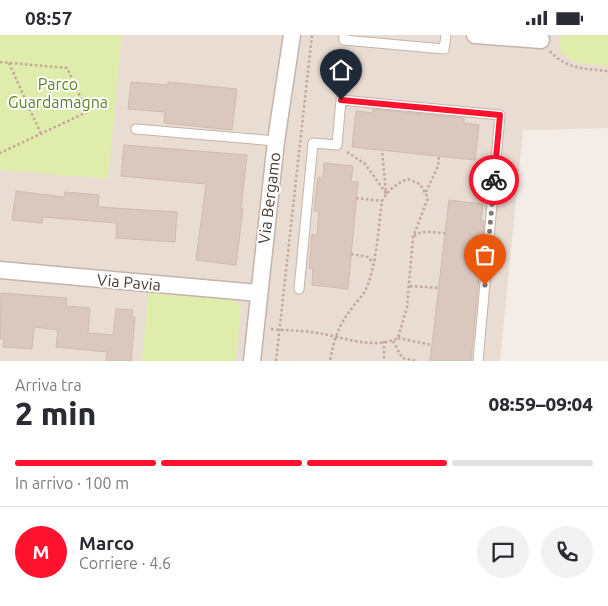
<!DOCTYPE html>
<html lang="it">
<head>
<meta charset="utf-8">
<style>
	:root { --surface:#fff; --page:#f2f2f3; --text:#2b2b33; --muted:#7c7c81; --line:#e1e1e2; --accent:#ff122d }
	body { margin:0; font-family:Ubuntu,sans-serif; background:var(--page); color:var(--text); height:100vh; display:flex; flex-direction:column; font-size:19px; white-space:nowrap }
	* { box-sizing:border-box; margin:0 }
	p { font-size:16px; color:var(--muted) }
	.icon { flex:none; width:28px; height:28px; fill:none; stroke:currentColor; stroke-width:2; stroke-linecap:round; stroke-linejoin:round }
	.map { position:relative; height:326px; overflow:hidden }
	.side { display:flex; flex-direction:column; background:var(--surface); flex:1 }
	.side>* { flex:none }
	.pin { position:absolute; display:grid; place-items:center; width:42px; height:42px; color:#fff; margin:-51px -21px; border-radius:50% 50% 50% 0; rotate:-45deg; box-shadow:0 0 5px #0007 }
	.pin .icon { rotate:45deg }
	.courier { position:absolute; display:grid; place-items:center; width:50px; height:50px; margin:-25px; border:4px solid #ff122d; border-radius:50%; background:#fff; color:#222; box-shadow:0 1px 6px #0007 }
	.head em { font-style:normal; font-weight:800 }
	.head div { display:flex; flex-direction:column-reverse }
	.head { display:flex; align-items:center; justify-content:space-between; height:85px; padding:0 15px }
	h1 { font-size:32px; font-weight:800; line-height:38px }
	.bar { display:grid; grid-template-columns:repeat(4,1fr); gap:8px 5px; align-content:center; height:60px; padding:0 15px }
	.bar i { height:6px; border-radius:4px; background:var(--line) }
	.bar .selected { background:var(--accent) }
	.bar p { grid-column:span 4 }
	.line { display:flex; align-items:center; gap:12px; padding:0 15px; border-top:1px solid var(--line) }
	.line div { flex:1 }
	.round { display:grid; place-items:center; flex:none; width:52px; height:52px; border-radius:26px; background:var(--page) }
	.status { display:flex; justify-content:space-between; align-items:center; height:35px; padding:0 25px; background:var(--surface); direction:ltr }
	.status svg { height:14px; fill:currentColor }
	.map>svg:first-child { display:block }
	.residential { fill:#e9dcd3 }
	.green { fill:#e0ecab }
	.building { fill:#dac7bd; stroke:#d2baad }
	.lines { fill:none; stroke-linecap:round; stroke-linejoin:round }
	.service-casing { stroke:#c4b4aa; stroke-width:11 }
	.minor-casing { stroke:#c4b4aa; stroke-width:19 }
	.path { stroke:#c4a897; stroke-width:2.5; stroke-dasharray:2.5 2.5; stroke-linecap:butt }
	.service { stroke:#fff; stroke-width:9 }
	.minor { stroke:#fff; stroke-width:16 }
	.done { stroke:#847972; stroke-width:5; stroke-dasharray:0 9 }
	.route { stroke:#ff122d; stroke-width:6 }
	.labels { text-anchor:middle; stroke-width:4; stroke-linejoin:round; paint-order:stroke }
	.park-label { font-size:16px; fill:#5e7f22; stroke:#fff }
	.street-label { font-size:16px; fill:#483b34; stroke:#fff }
</style>
</head>
<body>
<div class="status"><b>08:57</b><svg viewBox="0 0 49 12"><path d="M0 12V9h3v3zM5 12V6h3v6zM10 12V3h3v9zM15 12V0h3v12zM26 1h20v11H26zM47 4h2v5h-2z"/></svg></div>
<div class="map">
<svg width="608" height="326" viewBox="0 0 608 326">
	<rect width="100%" height="100%" fill="#f4ece6"/>
	<path class="residential" d="M0 0H608V93L523 95 500 326H0Z"/>
	<g class="green">
		<path d="M0 0H122L108 144 0 135Z"/>
		<path d="M561 0H608V31L576 28 559 16Z"/>
		<path d="M148 258 234 265 239 269 241 275 236 326H142Z"/>
	</g>
	<g class="building">
		<path d="M131 47 168 50V47L237 54 232 95 164 88 165 77 128 74Z"/>
		<path d="M373 74 464 83V88L479 90 475 125 352 112 356 76 373 78Z"/>
		<path d="M124 110 247 120 241 174H243L236 230 196 225 206 149 121 141Z"/>
		<path d="M324 128 353 131 351 147H358L348 254 312 250 313 234 309 233 312 199 317 200 319 177 314 176 318 142 323 143Z"/>
		<path d="M16 156 64 162 65 157 99 160 98 172 177 177 175 207 116 203 117 188 43 182 42 188 12 185Z"/>
		<path d="M449 165 483 169 481 186H484L471 326H430Z"/>
		<path d="M1 258 67 263 66 271 90 273 88 298 113 300 116 274 133 275 132 282H135L131 326H106L107 317 56 312 58 295 34 292 32 314 3 312 4 304H0Z"/>
	</g>
	<g class="lines">
		<g class="service-casing">
			<g id="service">
				<path d="M344 0V5L444 14 446 0"/>
				<path d="M136 94 276 106"/>
				<path d="M299 254 313 108 337 110 341 65 500 80 478 326"/>
			</g>
		</g>
		<g class="minor-casing">
			<g id="minor">
				<path d="M475 0 541 5"/>
				<path d="M0 235 258 258"/>
				<path d="M252 326 276 106 292 0"/>
			</g>
		</g>
		<g class="path">
			<path d="M550 16C565 34 587 34 608 36"/>
			<path d="M0 27 67 33 87 77 0 118"/>
			<path d="M9 28 41 99"/>
			<path d="M347 117 365 129 386 158 382 115"/>
			<path d="M426 157 438 131 439 121"/>
			<path d="M356 163 382 166"/>
			<path d="M414 201C423 194 434 198 445 198"/>
			<path d="M351 219 368 222 373 228"/>
			<path d="M410 251 439 253"/>
			<path d="M271 294C287 296 302 295 318 298 343 302 373 315 398 303L407 272 413 202 428 163 420 149 408 144C397 148 388 155 382 166 378 193 377 229 366 254 363 261 356 267 352 273 338 291 334 304 330 326"/>
			<path d="M398 303 432 310"/>
			<path d="M384 306V326"/>
			<path d="M393 306 402 323 418 326"/>
			<path d="M276 326 312 0"/>
		</g>
		<use href="#service" class="service"/>
		<use href="#minor" class="minor"/>
	</g>
	<g class="lines">
		<path class="done" d="M485 250 494 145"/>
		<path class="route" d="M341 65 500 80 494 145"/>
	</g>
	<g class="labels">
		<g class="park-label">
			<text x="58" y="55">Parco<tspan x="58" dy="18">Guardamagna</tspan></text>
		</g>
		<g class="street-label">
			<text transform="translate(269 163) rotate(-83)" y="6">Via Bergamo</text>
			<text transform="translate(129 247) rotate(5)" y="6">Via Pavia</text>
		</g>
	</g>
</svg>
<div class="pin" style="left:485px;top:250px;background:#ea580c"><svg class="icon" aria-label="bag" viewBox="0 0 24 24"><path d="M5 8h14l-1 12H6zM9 8a3 3 0 0 1 6 0"/></svg></div>
<div class="pin" style="left:341px;top:65px;background:#1f2937"><svg class="icon" aria-label="home" viewBox="0 0 24 24"><path d="M3 11l9-7 9 7M6 9v11h12V9"/></svg></div>
<div class="courier" style="left:494px;top:145px"><svg class="icon" aria-label="bike" viewBox="0 0 24 24"><circle cx="6" cy="16" r="4"/><circle cx="18" cy="16" r="4"/><path d="M6 16l4-8h5l3 8M10 8l3 8H6M13 5h3"/></svg></div>
</div>
<section class="side">
<div class="head"><div><h1>2 min</h1><p>Arriva tra</p></div><em>08:59–09:04</em></div>
<div class="bar"><i class="selected"></i><i class="selected"></i><i class="selected"></i><i></i><p>In arrivo · 100 m</p></div>
<div class="line" style="height:90px"><b class="round" style="background:var(--accent);color:#fff">M</b><div><b>Marco</b><p>Corriere · 4.6</p></div><a class="round"><svg class="icon" aria-label="chat" viewBox="0 0 24 24"><path d="M4 5h16v11H9l-5 4z"/></svg></a><a class="round"><svg class="icon" aria-label="phone" viewBox="0 0 24 24"><path d="M5 4h4l2 5-3 2q2 4 5 5l2-3 5 2v4C11 20 4 13 5 4z"/></svg></a></div>
</section>
</body>
</html>
